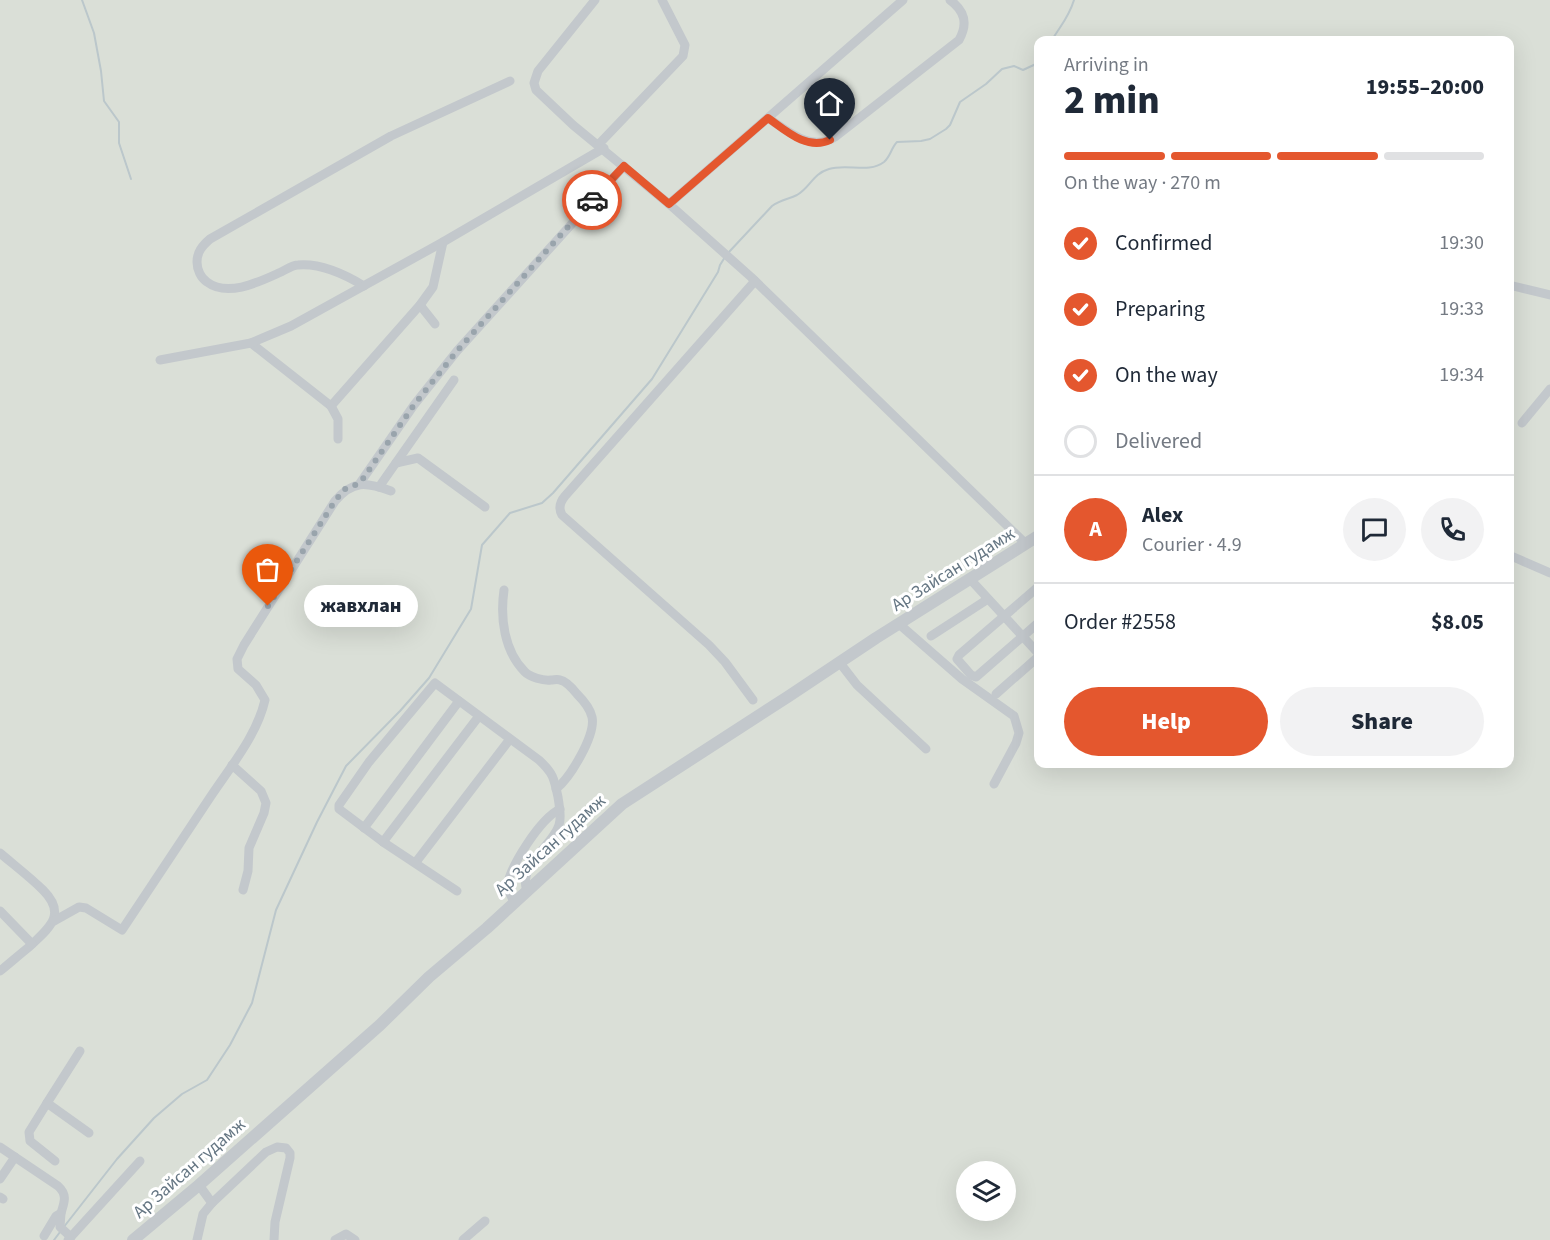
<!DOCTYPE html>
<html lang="en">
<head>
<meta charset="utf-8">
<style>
	:root { --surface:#fff; --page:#f2f2f3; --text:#1f2937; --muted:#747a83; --line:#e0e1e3; --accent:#e4572e }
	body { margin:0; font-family:"Source Sans 3",sans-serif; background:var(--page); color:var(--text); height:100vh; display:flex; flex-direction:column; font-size:22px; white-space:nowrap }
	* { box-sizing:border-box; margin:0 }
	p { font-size:20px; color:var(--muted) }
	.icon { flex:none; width:33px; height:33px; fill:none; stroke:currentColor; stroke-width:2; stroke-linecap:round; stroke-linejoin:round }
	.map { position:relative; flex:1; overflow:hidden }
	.sheet { position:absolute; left:1034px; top:36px; width:480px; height:732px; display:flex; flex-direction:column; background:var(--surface); border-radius:12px; box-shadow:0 6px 24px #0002 }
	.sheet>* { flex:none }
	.fabs { position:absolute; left:956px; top:1161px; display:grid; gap:12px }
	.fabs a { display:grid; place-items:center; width:60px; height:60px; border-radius:50%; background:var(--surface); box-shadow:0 6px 24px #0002; font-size:30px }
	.pin { position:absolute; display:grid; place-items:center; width:51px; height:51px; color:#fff; margin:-62px -26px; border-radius:50% 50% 50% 0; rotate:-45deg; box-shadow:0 0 6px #0007 }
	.pin .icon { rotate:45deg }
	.courier { position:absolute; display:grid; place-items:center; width:60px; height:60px; margin:-30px; border:4px solid #e4572e; border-radius:50%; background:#fff; color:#222; box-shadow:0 2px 8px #0007 }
	.bubble { position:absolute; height:42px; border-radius:21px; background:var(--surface); box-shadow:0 6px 24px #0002; font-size:20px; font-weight:800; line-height:42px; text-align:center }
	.headline em { font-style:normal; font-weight:800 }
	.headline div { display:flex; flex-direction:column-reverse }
	.headline { display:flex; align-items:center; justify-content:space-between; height:102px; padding:0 30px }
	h1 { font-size:39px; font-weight:800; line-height:45px }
	.bar { display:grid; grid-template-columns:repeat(4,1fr); gap:9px 6px; align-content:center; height:72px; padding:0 30px }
	.bar i { height:8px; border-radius:4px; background:var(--line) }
	.bar .current { background:var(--accent) }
	.bar p { grid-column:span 4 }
	.line { display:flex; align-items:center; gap:15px; padding:0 30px; border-top:2px solid var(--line) }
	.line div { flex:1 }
	.round { display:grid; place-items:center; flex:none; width:63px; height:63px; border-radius:32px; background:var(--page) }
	ol { padding:0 30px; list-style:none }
	li { display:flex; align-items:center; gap:18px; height:66px }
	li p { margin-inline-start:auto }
	li .icon { padding:6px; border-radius:50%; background:var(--accent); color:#fff; stroke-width:4 }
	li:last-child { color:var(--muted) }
	li i { width:33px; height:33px; border:3px solid var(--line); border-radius:50% }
	.primary-button { display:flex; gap:12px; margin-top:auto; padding:12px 30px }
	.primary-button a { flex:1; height:69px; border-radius:36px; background:var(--accent); color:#fff; font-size:24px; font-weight:800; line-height:69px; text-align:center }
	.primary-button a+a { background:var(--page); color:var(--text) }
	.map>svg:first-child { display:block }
	.green { fill:#dadfd7; fill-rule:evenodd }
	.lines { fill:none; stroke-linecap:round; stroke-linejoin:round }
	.stream { stroke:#bbc7cb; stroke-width:2 }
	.minor { stroke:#c3c8cc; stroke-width:9 }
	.tertiary { stroke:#c3c8cc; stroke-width:12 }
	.done { stroke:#99a4ac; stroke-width:6; stroke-dasharray:0 10.8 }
	.route { stroke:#e4572e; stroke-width:8 }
	.labels { text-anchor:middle; stroke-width:6; stroke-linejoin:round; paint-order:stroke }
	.street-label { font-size:18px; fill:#657683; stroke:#fff }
</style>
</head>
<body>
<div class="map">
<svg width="1550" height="1240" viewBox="0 0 1550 1240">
	<rect width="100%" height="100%" fill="#fafaf8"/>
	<path class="green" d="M0 0H1550V1240H0ZM1038 40H1509V764H1038ZM966 1172H1005V1210H966Z"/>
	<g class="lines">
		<g class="stream">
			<path d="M82 0 94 33 101 71 104 101 119 122V143L131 179"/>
			<path d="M1052 40C1061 25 1069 17 1074 0"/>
			<path d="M729 252 772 206C780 200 789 199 797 195 811 187 812 174 829 169 848 163 868 174 884 162 891 156 891 148 897 142L921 141 930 139 946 129 950 125 960 102 986 84 1002 69 1014 66 1023 70 1038 63"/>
			<path d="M63 1228 117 1159 154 1118 182 1094 207 1080 230 1045 252 1003 276 910 317 822 346 766 400 711 429 678 471 609 482 545 510 513 542 503 553 493 652 379 718 272 720 265 725 257"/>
			<path d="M54 1240 60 1232"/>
		</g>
		<g class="minor">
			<path d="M595 0 538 71 534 83 536 90 573 125 669 204 751 277 1026 544"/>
			<path d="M768 118C788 131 810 152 835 137L959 40C968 24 965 11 950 0"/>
			<path d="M599 144 683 56 685 45 662 0"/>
			<path d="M669 204 903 0"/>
			<path d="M1509 285 1550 295"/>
			<path d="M364 286C346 275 320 263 298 265 293 265 287 269 281 272 261 281 228 298 207 282 201 278 197 270 197 262 197 252 202 246 210 239L391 136 510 81"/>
			<path d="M420 305 435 324"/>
			<path d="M251 343 331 406 420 305 433 287 443 242"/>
			<path d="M160 360 251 343 291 326 443 242 604 148"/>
			<path d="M331 406 338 419V439"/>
			<path d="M1522 423 1550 389"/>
			<path d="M396 463 418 458 485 507"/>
			<path d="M360 483 414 405 457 351 624 166"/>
			<path d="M379 487 454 380"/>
			<path d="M1509 555 1550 573"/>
			<path d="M970 579 1038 653"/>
			<path d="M1038 587 959 655 957 659 971 675 976 677 1038 623"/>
			<path d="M504 590C500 618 504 651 525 672 530 677 543 681 551 680 554 680 557 679 560 680 566 681 573 689 577 694 583 700 590 708 592 717 596 735 570 778 556 789"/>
			<path d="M899 624 962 679 1014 716 1019 733 1016 743 994 784"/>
			<path d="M931 636 988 599"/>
			<path d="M840 663 857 685 926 749"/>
			<path d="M996 694 1038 657"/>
			<path d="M753 700 725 662 709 645 562 515C558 508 560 502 565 496L755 281"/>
			<path d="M232 765 261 791 266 803 264 813 249 848 248 871 243 890"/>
			<path d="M364 828 459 701"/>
			<path d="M383 842 479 716"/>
			<path d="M0 853C14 865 30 877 43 890 68 915 48 929 29 947 19 955 10 963 0 971"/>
			<path d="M416 862 510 739"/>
			<path d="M457 891 383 842 339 809V805L369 762 435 683 539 760C553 773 554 778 558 797 559 805 562 816 559 825 553 845 517 867 527 890"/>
			<path d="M514 902 507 887C510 866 540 819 560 809"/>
			<path d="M0 911 32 944"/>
			<path d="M54 921 79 907 86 908 122 930C152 885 182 840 211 796 231 766 257 735 265 700L256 685 238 669 237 659 244 645 335 501C353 480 366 482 391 491"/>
			<path d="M80 1051 47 1103 89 1133"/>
			<path d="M47 1103 29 1132 30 1141 55 1161"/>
			<path d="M0 1147 58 1186C68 1195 64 1203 61 1213L56 1216 44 1236"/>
			<path d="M0 1179 15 1157"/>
			<path d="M0 1197 3 1199"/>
			<path d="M212 1203 266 1152 277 1147 286 1148 290 1153V1158L275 1222 274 1240"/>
			<path d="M61 1213 60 1227 71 1237"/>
			<path d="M68 1240 140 1161"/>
			<path d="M197 1240 203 1214 212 1203 199 1185"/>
			<path d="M335 1240 346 1234 355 1240"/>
			<path d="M463 1240 485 1221"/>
		</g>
		<path class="tertiary" d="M133 1240 199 1185 380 1025 429 977 487 928 622 804 789 696 876 638 1038 536"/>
	</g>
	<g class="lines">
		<path class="done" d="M268 606 335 501 345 489 360 483 414 405 457 351 592 200"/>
		<path class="route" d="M592 200 624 166 669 204 768 118C785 130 807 151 830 140"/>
	</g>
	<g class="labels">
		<g class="street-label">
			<text transform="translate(953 569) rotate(-32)" y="6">Ар Зайсан гудамж</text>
			<text transform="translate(550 845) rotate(-42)" y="6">Ар Зайсан гудамж</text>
			<text transform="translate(189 1168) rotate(-41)" y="6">Ар Зайсан гудамж</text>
		</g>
	</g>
</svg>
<div class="fabs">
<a><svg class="icon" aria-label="layers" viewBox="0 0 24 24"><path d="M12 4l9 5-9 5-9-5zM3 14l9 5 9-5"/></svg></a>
</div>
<div class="pin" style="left:268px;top:606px;background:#ea580c"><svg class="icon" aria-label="bag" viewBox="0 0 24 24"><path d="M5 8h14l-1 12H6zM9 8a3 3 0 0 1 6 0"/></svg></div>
<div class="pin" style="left:830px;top:140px;background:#1f2937"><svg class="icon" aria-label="home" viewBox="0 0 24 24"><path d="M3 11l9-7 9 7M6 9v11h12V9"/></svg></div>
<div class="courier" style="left:592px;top:200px"><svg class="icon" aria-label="car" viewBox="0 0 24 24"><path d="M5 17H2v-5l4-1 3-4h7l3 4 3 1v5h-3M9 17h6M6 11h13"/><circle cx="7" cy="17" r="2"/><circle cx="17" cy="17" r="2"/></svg></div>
<div class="bubble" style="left:304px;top:585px;width:114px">жавхлан</div>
<section class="sheet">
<div class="headline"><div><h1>2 min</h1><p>Arriving in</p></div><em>19:55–20:00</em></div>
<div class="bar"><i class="current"></i><i class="current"></i><i class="current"></i><i></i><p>On the way · 270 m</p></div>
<ol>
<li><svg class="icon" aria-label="check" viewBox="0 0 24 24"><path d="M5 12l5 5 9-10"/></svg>Confirmed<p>19:30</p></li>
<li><svg class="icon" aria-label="check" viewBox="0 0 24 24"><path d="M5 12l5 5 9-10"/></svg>Preparing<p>19:33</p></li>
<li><svg class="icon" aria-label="check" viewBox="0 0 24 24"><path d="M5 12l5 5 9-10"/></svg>On the way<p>19:34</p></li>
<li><i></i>Delivered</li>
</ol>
<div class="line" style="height:108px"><b class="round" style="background:var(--accent);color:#fff">A</b><div><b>Alex</b><p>Courier · 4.9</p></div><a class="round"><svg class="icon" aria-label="chat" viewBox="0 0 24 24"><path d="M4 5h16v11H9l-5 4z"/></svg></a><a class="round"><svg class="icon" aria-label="phone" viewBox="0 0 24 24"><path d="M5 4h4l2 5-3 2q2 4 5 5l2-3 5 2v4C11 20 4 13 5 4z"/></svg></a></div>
<div class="line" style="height:78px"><div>Order #2558</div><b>$8.05</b></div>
<div class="primary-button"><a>Help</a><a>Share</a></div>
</section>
</div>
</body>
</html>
